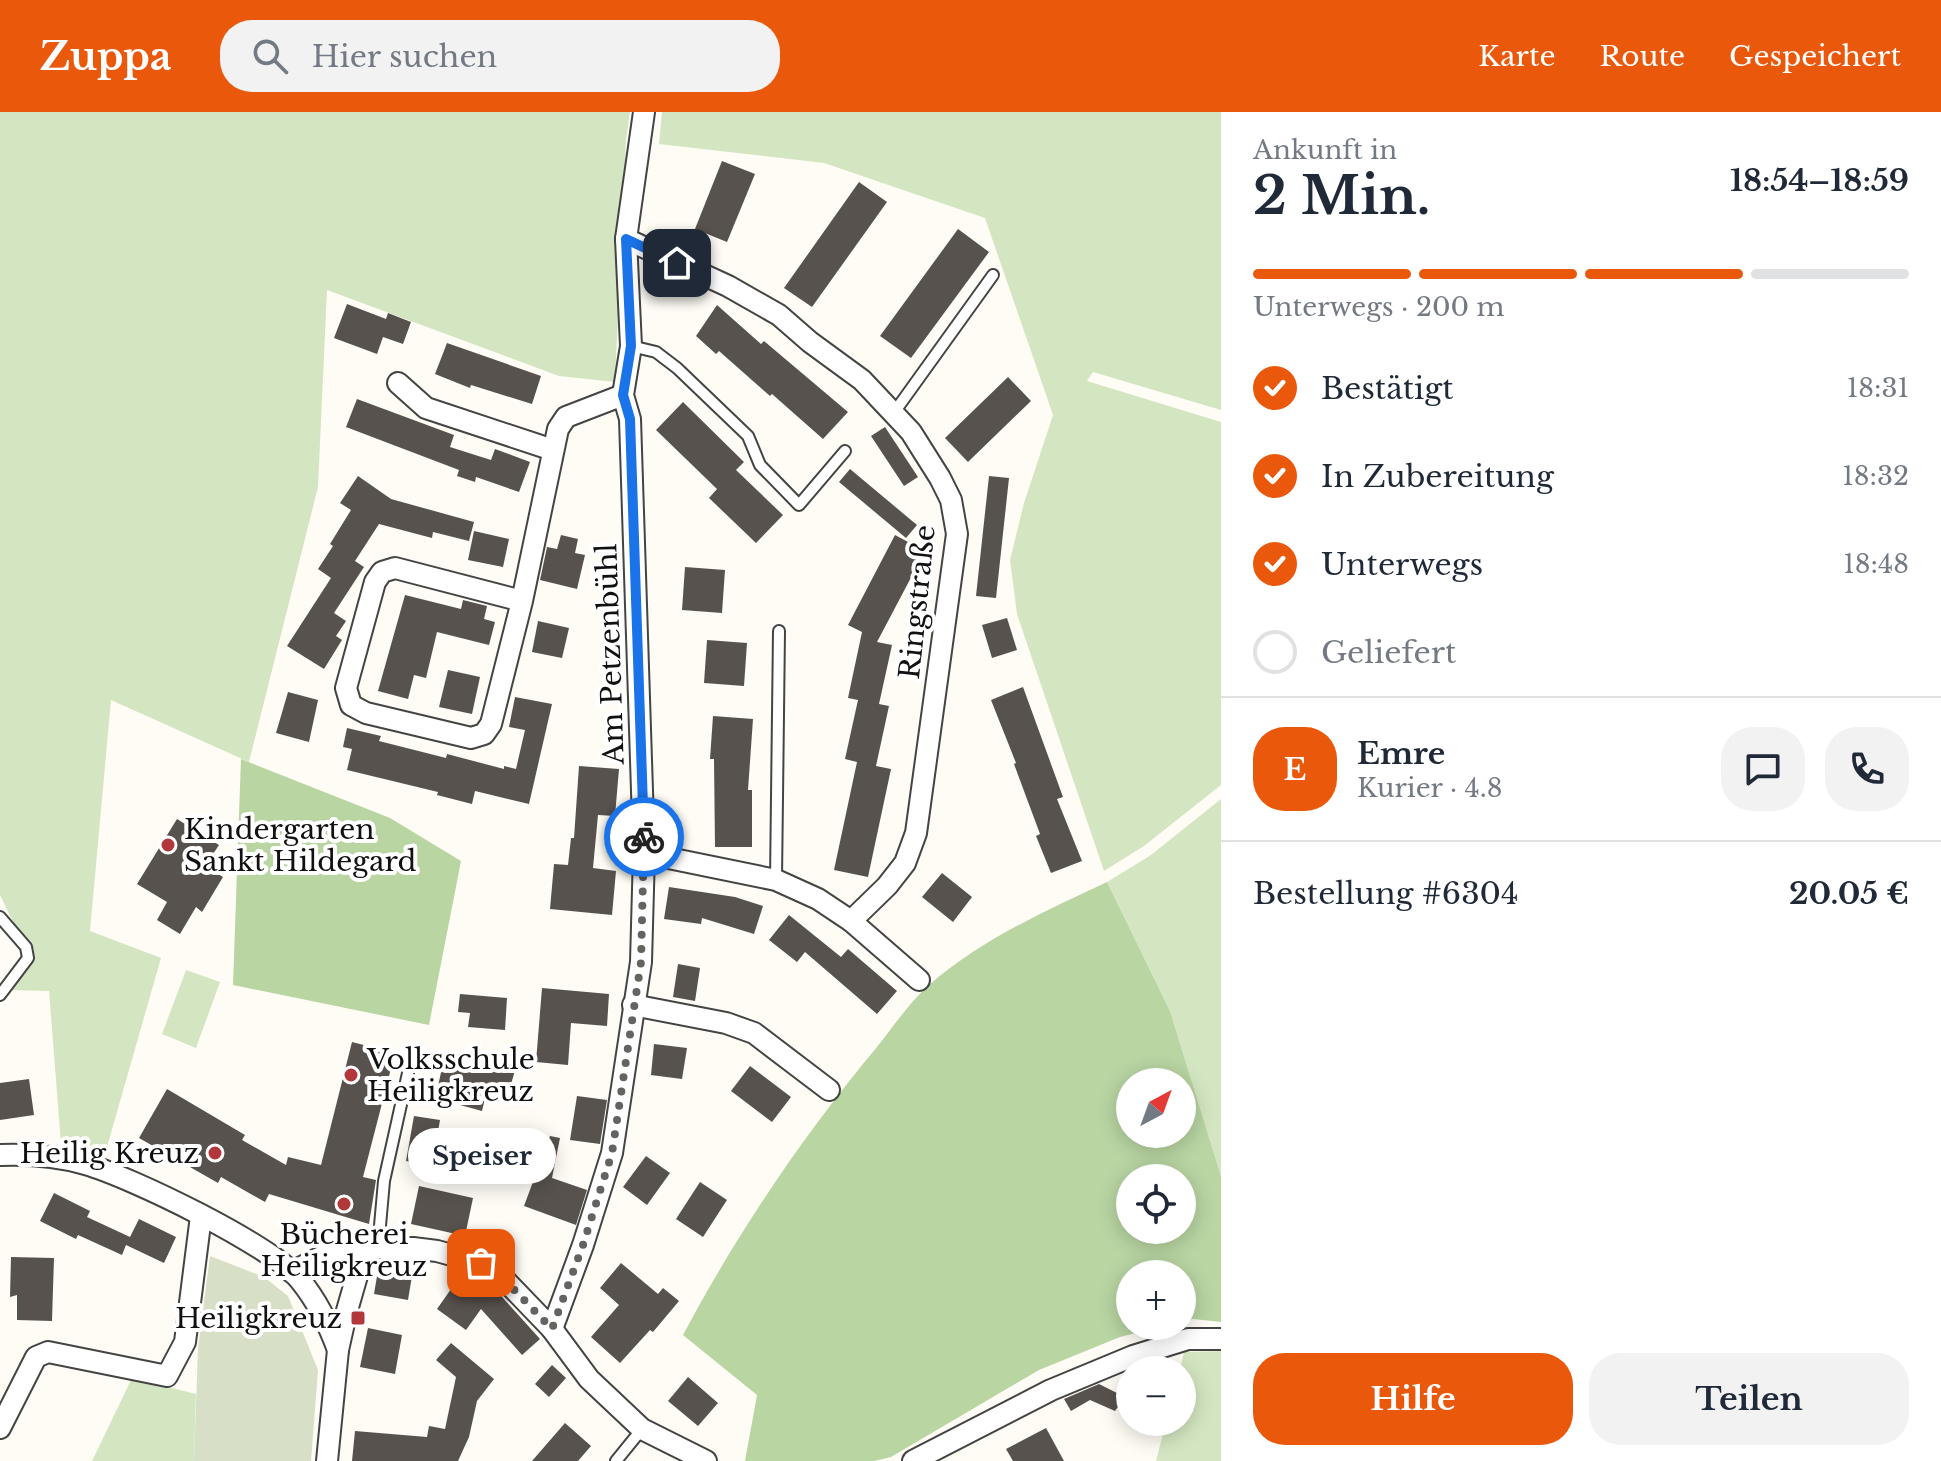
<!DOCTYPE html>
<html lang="de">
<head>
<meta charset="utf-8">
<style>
	:root { --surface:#fff; --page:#f2f2f3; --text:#1f2937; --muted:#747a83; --line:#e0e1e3; --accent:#ea580c }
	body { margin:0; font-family:"Libre Baskerville",serif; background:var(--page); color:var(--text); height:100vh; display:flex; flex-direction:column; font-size:30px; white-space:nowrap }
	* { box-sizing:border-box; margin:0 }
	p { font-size:26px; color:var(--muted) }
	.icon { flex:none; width:44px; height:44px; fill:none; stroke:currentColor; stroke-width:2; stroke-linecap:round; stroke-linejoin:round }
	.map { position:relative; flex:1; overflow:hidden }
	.details { display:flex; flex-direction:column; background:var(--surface); width:720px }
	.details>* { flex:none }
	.needle { width:52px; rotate:41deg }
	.tools { position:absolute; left:1116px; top:956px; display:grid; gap:16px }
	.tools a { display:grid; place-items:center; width:80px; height:80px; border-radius:50%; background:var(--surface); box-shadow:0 4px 20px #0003; font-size:40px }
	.pin { position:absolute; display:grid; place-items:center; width:68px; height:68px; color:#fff; margin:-34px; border-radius:16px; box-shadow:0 4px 12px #0006 }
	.courier { position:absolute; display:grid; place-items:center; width:80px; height:80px; margin:-40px; border:6px solid #1a73e8; border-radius:50%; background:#fff; color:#222; box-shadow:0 2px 10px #0007 }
	.bubble { position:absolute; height:56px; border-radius:28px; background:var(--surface); box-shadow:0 4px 20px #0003; font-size:26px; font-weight:700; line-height:56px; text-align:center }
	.summary em { font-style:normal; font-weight:700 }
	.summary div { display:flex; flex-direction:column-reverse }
	.summary { display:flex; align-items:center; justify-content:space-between; height:136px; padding:0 32px }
	h1 { font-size:52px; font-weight:700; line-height:60px }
	.bar { display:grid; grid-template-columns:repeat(4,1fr); gap:12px 8px; align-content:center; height:96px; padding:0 32px }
	.bar i { height:10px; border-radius:6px; background:var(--line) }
	.bar .current { background:var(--accent) }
	.bar p { grid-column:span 4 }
	.line { display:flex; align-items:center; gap:20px; padding:0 32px; border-top:2px solid var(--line) }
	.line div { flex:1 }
	.round { display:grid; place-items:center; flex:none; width:84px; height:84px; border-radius:32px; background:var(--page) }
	ol { padding:0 32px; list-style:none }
	li { display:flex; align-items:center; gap:24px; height:88px }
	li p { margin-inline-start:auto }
	li .icon { padding:8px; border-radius:50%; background:var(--accent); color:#fff; stroke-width:4 }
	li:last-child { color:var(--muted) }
	li i { width:44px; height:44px; border:4px solid var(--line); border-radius:50% }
	.action { display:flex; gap:16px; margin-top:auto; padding:16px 32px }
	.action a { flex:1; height:92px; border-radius:32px; background:var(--accent); color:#fff; font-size:32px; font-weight:700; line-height:92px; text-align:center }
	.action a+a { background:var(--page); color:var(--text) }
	header { display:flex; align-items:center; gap:48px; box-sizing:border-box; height:112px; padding:0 40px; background:var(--accent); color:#fff }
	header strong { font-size:38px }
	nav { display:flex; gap:44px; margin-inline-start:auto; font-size:28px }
	.search { width:560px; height:72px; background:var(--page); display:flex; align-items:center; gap:20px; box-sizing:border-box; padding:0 28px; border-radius:32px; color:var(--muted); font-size:30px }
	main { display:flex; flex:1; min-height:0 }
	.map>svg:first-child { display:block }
	.green { fill:#d4e6c1 }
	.forest { fill:#b8d5a2; fill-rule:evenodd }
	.cemetery { fill:#d7dfc7 }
	.building { fill:#58524e }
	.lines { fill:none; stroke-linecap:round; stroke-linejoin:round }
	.lane-casing { stroke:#444; stroke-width:14 }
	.street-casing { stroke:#444; stroke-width:24 }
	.lane { stroke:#fff; stroke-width:10 }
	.street { stroke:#fff; stroke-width:20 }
	.done { stroke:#646361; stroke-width:8; stroke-dasharray:0 14.4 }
	.route { stroke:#1a73e8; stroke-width:10 }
	.poi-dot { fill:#b2373b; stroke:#fff; stroke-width:3 }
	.labels { text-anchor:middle; stroke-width:8; stroke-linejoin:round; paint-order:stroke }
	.street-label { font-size:28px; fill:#111; stroke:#fff }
	.poi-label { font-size:28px; fill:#111; stroke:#fff; text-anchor:start }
</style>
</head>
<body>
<header>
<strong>Zuppa</strong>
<div class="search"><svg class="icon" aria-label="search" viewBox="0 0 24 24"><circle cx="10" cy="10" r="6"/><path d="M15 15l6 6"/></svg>Hier suchen</div>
<nav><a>Karte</a><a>Route</a><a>Gespeichert</a></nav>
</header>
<main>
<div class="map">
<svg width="1221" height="1349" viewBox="0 0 1221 1349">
	<rect width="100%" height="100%" fill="#fefcf5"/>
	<g class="green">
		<path d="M0 0H630L626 28 615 270 559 264 327 178 318 375 249 650 111 588 90 819 161 846 105 1042 61 1031 49 879 6 878 31 847 0 783Z"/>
		<path d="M662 0H1221V298L1093 260 1087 269 1221 310V673L1144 734 1104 759 1017 502 1010 448 1024 391 1053 303 985 106 824 51 659 32Z"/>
		<path d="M1221 687V1064L1170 899 1107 770 1151 743Z"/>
		<path d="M186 858 220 870 196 936 162 922Z"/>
		<path d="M1221 1239V1349H1156L1166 1310H1182V1258H1180L1184 1240Z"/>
		<path d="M132 1266 196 1282 194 1349H92Z"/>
	</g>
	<g class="forest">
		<path d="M241 647 390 706 461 749 429 913 233 873Z"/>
		<path d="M1107 770 1170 899 1221 1064V1210L1193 1207 1182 1209V1162H1130V1214H1164L1120 1225 1039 1258 891 1345 874 1349H745L757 1283 683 1223C736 1123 804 1022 877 935 893 915 909 891 928 874 980 828 1045 799 1107 770ZM1130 970H1182V1022H1130ZM1130 1066H1182V1118H1130Z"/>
	</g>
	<path class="cemetery" d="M210 1144 264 1165 288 1184 318 1258 311 1349H194L198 1236Z"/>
	<g class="building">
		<path d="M722 49 755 62 727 130 695 117Z"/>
		<path d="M859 70 887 90 812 195 784 176Z"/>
		<path d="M958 117 989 140 911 246 880 224Z"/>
		<path d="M347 192 386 207 388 201 411 210 403 232 383 225 377 242 334 226Z"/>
		<path d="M717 193 761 232 764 229 848 300 823 327 772 282 770 284 719 239 716 242 696 224Z"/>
		<path d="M447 231 541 264 532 292 471 273 470 276 435 262Z"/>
		<path d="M1008 265 1031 289 968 350 945 326Z"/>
		<path d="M357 287 454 323 450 335 491 348 495 337 530 350 519 380 476 365 475 370 457 364 459 358 346 315Z"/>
		<path d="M683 290 744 350 736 358 783 403 756 431 709 386 717 377 656 318Z"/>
		<path d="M885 315 918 365 904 374 871 324Z"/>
		<path d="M850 357 917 413 906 426 839 370Z"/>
		<path d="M358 364 391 387 474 410 469 429 433 420 432 426 379 412 355 449 364 455 334 501 346 509 336 524 342 528 324 557 287 534 331 466 318 457 333 434 330 432 351 398 340 391Z"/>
		<path d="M989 364 1009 366 996 486 976 484Z"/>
		<path d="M474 419 509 427 503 455 468 448Z"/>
		<path d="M561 423 578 427 575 441 585 443 577 477 540 468 547 435 557 437Z"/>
		<path d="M895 423 925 439 877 530 892 533 879 592 889 594 876 654 891 657 868 765 834 758 857 650 845 647 858 588 848 586 862 520 848 513Z"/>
		<path d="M685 455 725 458 722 501 682 498Z"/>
		<path d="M405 483 461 497 463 488 487 494 484 507 495 510 489 533 437 520 426 566 414 563 408 587 378 579Z"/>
		<path d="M1007 506 1017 538 992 546 982 513Z"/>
		<path d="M538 509 569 516 562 546 532 540Z"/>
		<path d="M707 528 747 531 744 574 704 571Z"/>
		<path d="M448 558 480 565 472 602 439 595Z"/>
		<path d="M1023 575 1063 685 1057 687 1082 749 1051 761 1036 724 1040 722 1014 652 1016 651 991 588Z"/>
		<path d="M288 580 318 588 309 630 276 621Z"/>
		<path d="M515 585 552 592 529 692 475 679 472 692 437 683 438 680 347 658 352 637 343 635 347 616 381 624 379 629 446 646 447 642 504 657V654L516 657 525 618 509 615Z"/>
		<path d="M713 604 753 607 748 678H752V735H715L714 647H710Z"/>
		<path d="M579 654 619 657 615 704 598 703 593 756 616 759 612 803 550 797 554 752 568 753 571 726H574Z"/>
		<path d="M177 707 219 733 205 754 223 765 202 800 196 795 180 822 157 808 167 790 137 772Z"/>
		<path d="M942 761 972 785 953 810 922 785Z"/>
		<path d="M669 775 735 785 763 794 754 822 702 806 701 812 664 807Z"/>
		<path d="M789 803 841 845 848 837 897 879 877 902 805 840 797 850 769 828Z"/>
		<path d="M678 852 700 856 695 889 673 885Z"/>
		<path d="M542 876 609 882 607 914 571 911 568 953 536 950Z"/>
		<path d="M460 882 507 886 505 918 468 915 470 901 458 900Z"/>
		<path d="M352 930 395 941 363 1065 376 1068 369 1112 269 1082 265 1090 221 1065 218 1071 139 1026 167 977 245 1023 242 1028 286 1053 288 1045 321 1053Z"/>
		<path d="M654 932 687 936 682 967 651 963Z"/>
		<path d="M444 947 492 959 491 961 494 950 516 955 509 979 488 974 482 999 460 993 463 981 438 974Z"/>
		<path d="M750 954 791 985 772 1010 731 979Z"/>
		<path d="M29 967 34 1003 0 1008V971Z"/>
		<path d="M577 984 607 988 600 1032 570 1028Z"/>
		<path d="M414 1004 440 1008 432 1054 406 1049Z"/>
		<path d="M550 1024 560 1026 552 1066 587 1078 576 1113 524 1094 534 1067 520 1064 527 1029 547 1033Z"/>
		<path d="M646 1044 670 1061 647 1093 623 1075Z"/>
		<path d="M700 1070 727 1088 703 1125 676 1107Z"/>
		<path d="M419 1074 473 1086 465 1124 411 1112Z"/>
		<path d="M54 1081 90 1099 87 1105 130 1125 139 1107 176 1125 164 1151 126 1133 122 1143 78 1123 76 1127 40 1109Z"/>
		<path d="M11 1145 54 1146 52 1209 17 1208V1183L10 1185Z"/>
		<path d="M621 1151 658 1182 663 1176 679 1189 653 1220 650 1218 620 1251 591 1225 619 1193 600 1176Z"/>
		<path d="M379 1152 413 1158 408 1188 374 1182Z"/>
		<path d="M463 1160 474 1163 495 1177 540 1227 522 1243 481 1197 466 1218 437 1197Z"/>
		<path d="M368 1216 402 1223 395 1262 360 1255Z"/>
		<path d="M451 1231 494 1267 477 1289 469 1325 458 1349H352L355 1319 427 1325 429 1314 445 1317 456 1265 436 1248Z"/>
		<path d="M552 1253 566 1266 549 1285 535 1272Z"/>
		<path d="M688 1265 718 1291 698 1314 668 1289Z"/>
		<path d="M1099 1272 1125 1285 1115 1299 1090 1288 1071 1299 1064 1287Z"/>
		<path d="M565 1311 591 1334 578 1349H532Z"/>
		<path d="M1046 1316 1064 1349H1013L1006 1337Z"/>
	</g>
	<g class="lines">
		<g class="lane-casing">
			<g id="lane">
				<path d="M631 234 656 240 677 256 748 324 760 353 799 393 845 339"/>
				<path d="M893 302 993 163"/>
				<path d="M776 768 779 519"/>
				<path d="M0 805 26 835 28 846 0 883"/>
				<path d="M378 1136 384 1069 410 952"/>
				<path d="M616 1349 642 1317"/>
			</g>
		</g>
		<g class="street-casing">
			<g id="street">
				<path d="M626 127 728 174 779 203 810 230 862 268 911 320 940 366 951 388 957 422 916 721 905 751 887 774 851 809 818 787 776 768 644 741"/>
				<path d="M398 271 426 296 553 338"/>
				<path d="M522 489 395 456 382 460 375 470 346 576 351 593 366 601 471 626 484 622 491 612 522 489 558 317 566 305 623 283"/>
				<path d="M851 809 919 868"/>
				<path d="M633 893 726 911 754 921 829 978"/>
				<path d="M0 1043C28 1042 58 1044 85 1052 131 1065 271 1133 300 1168 317 1189 329 1213 338 1238"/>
				<path d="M292 1160 335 1138 365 1136H413L437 1139 481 1151 500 1163 552 1217 589 1267 642 1317 706 1349"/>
				<path d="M552 1217 583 1133 612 1041 641 850 644 741 630 307 623 283 631 234 626 127 644 0"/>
				<path d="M0 1316 36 1245 48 1240 167 1264 185 1230 201 1104"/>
				<path d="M327 1349 338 1238 346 1202 365 1136"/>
				<path d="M913 1349 1051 1278 1133 1244 1188 1227H1221"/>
			</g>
		</g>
		<use href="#lane" class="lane"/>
		<use href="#street" class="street"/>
	</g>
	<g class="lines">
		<path class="done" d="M481 1151 500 1163 552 1217 583 1133 612 1041 641 850 644 725"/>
		<path class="route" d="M644 725 630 307 623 283 631 234 626 127 677 151"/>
	</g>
	<g class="poi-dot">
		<circle cx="168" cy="733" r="8"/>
		<circle cx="351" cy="963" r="8"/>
		<circle cx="215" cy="1041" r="8"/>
		<circle cx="344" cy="1092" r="8"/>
		<rect x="350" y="1198" width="16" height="16" rx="4"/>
	</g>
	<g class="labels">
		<g class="street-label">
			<text transform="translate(917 490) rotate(-84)" y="10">Ringstraße</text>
			<text transform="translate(610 542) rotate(-92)" y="10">Am Petzenbühl</text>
		</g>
		<g class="poi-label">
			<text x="184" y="727">Kindergarten<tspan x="184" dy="32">Sankt Hildegard</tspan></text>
			<text x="367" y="957">Volksschule<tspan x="367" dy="32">Heiligkreuz</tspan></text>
			<text x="199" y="1051" text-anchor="end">Heilig Kreuz</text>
			<text x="344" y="1132" text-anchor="middle">Bücherei<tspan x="344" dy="32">Heiligkreuz</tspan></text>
			<text x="342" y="1216" text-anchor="end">Heiligkreuz</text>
		</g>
	</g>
</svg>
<div class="tools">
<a><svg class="needle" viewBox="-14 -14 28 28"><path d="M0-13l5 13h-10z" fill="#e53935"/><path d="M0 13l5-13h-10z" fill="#747a83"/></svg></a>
<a><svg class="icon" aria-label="locate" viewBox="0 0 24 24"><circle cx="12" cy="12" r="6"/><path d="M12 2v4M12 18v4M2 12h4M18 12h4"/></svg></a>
<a>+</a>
<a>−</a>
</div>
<div class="pin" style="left:481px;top:1151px;background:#ea580c"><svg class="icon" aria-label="bag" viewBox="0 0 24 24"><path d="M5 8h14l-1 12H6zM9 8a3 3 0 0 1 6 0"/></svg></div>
<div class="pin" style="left:677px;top:151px;background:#1f2937"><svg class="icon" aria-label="home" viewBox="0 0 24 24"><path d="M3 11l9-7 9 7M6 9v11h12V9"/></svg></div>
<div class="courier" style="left:644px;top:725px"><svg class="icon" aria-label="bike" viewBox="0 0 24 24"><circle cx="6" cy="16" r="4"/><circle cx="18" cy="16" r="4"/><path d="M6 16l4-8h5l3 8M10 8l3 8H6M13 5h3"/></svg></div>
<div class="bubble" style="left:408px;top:1016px;width:148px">Speiser</div>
</div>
<section class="details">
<div class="summary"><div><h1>2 Min.</h1><p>Ankunft in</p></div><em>18:54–18:59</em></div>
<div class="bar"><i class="current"></i><i class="current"></i><i class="current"></i><i></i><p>Unterwegs · 200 m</p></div>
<ol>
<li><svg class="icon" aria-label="check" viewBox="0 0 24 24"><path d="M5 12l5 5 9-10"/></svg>Bestätigt<p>18:31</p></li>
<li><svg class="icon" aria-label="check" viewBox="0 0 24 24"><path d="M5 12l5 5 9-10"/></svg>In Zubereitung<p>18:32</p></li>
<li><svg class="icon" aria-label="check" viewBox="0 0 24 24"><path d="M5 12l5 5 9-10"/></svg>Unterwegs<p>18:48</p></li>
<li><i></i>Geliefert</li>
</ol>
<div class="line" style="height:144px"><b class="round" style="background:var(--accent);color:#fff">E</b><div><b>Emre</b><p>Kurier · 4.8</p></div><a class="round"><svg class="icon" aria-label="chat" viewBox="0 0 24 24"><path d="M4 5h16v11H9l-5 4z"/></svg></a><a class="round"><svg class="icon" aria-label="phone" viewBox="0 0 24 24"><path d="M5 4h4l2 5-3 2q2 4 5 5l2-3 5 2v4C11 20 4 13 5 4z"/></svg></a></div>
<div class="line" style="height:104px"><div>Bestellung #6304</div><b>20.05 €</b></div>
<div class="action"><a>Hilfe</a><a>Teilen</a></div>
</section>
</main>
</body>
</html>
